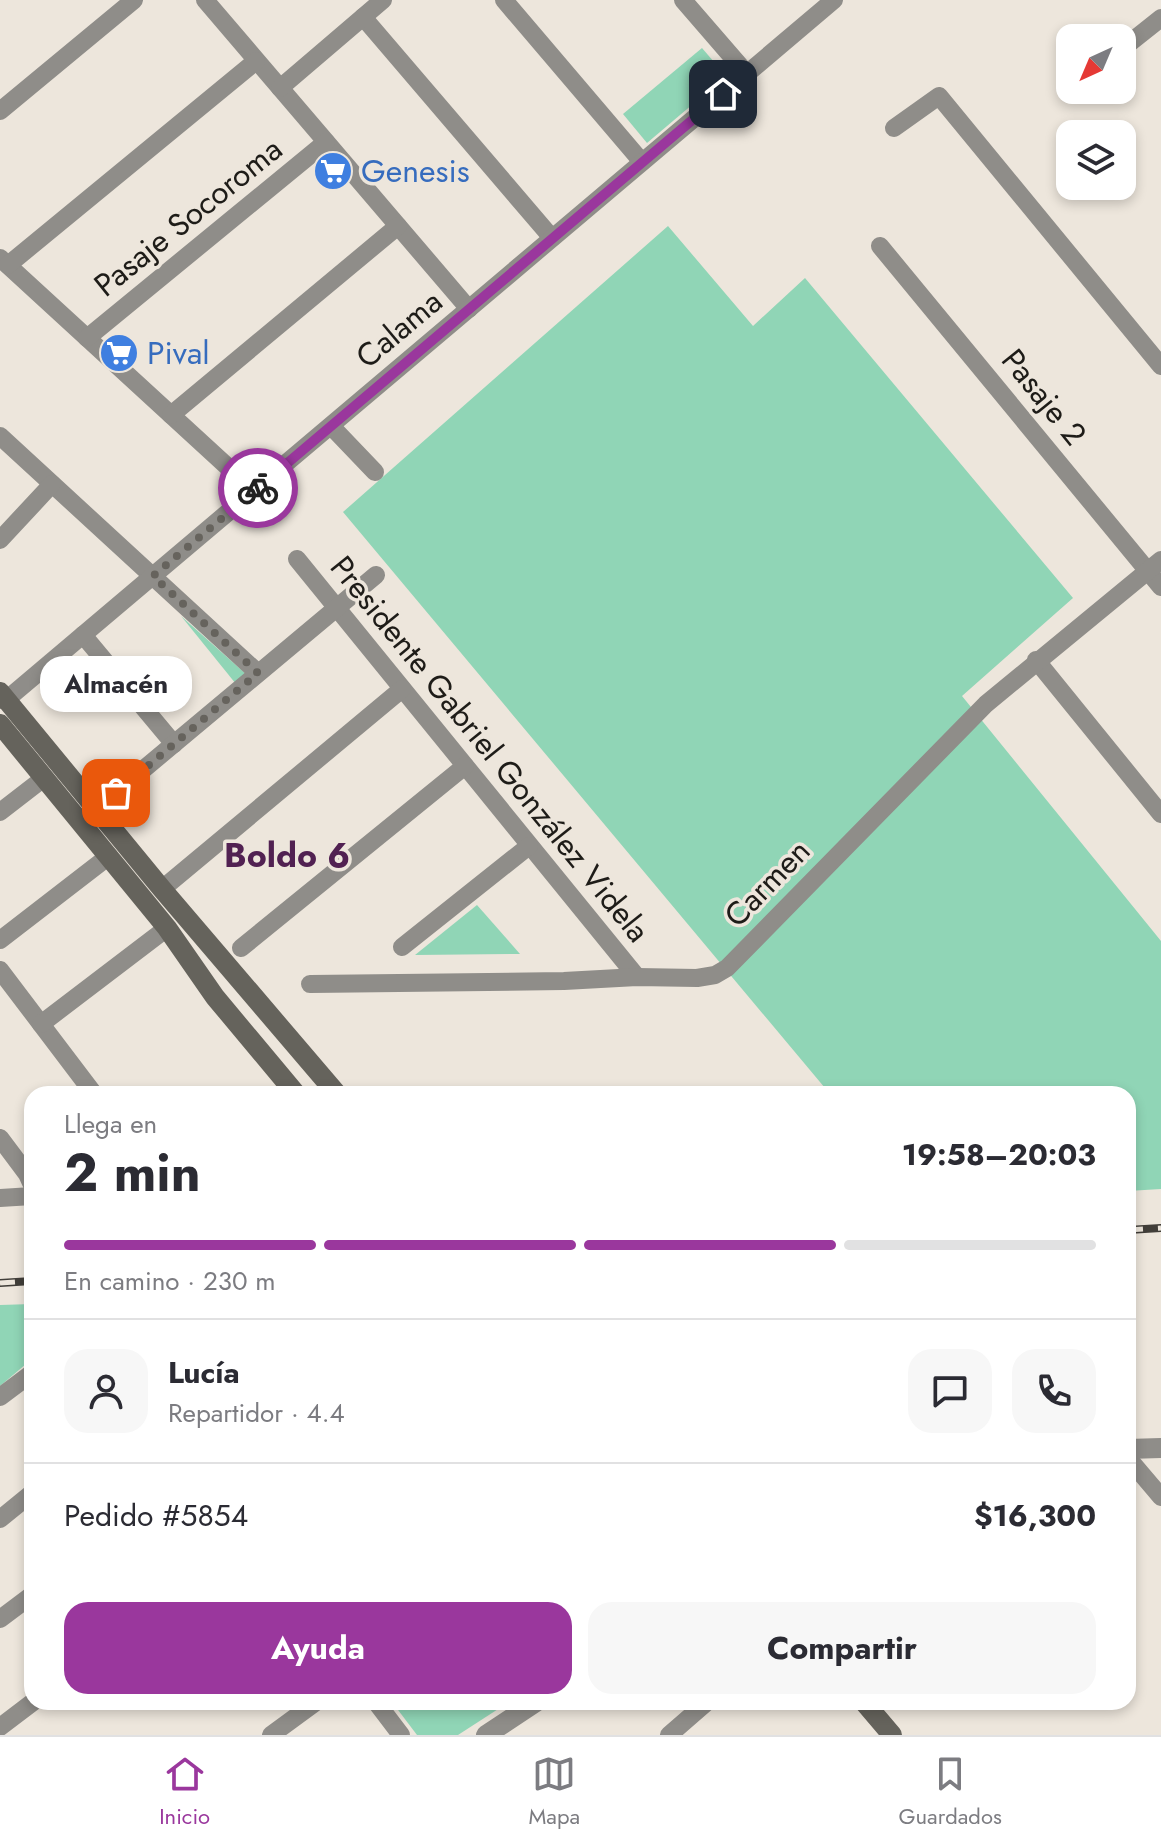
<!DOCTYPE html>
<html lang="es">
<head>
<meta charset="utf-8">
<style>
	:root { --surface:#fff; --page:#f7f7f7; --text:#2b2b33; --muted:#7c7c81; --line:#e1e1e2; --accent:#9a379d }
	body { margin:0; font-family:Jost,sans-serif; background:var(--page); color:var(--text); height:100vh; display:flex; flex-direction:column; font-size:30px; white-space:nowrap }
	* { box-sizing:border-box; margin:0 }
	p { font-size:26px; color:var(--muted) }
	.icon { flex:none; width:44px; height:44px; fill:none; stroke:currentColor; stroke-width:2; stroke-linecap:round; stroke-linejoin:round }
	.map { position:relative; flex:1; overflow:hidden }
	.panel { position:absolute; left:24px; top:1086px; width:1112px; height:624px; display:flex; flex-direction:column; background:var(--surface); border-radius:24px; box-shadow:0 4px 12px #0003 }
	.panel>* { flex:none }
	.needle { width:52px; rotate:224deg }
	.tools { position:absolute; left:1056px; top:24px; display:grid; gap:16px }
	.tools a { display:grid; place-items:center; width:80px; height:80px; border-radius:16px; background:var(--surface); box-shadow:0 4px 12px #0003; font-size:40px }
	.pin { position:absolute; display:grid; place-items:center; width:68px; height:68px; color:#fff; margin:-34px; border-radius:16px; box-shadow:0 4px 12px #0006 }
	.courier { position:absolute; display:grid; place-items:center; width:80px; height:80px; margin:-40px; border:6px solid #9a379d; border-radius:50%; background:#fff; color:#222; box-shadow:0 2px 10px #0007 }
	.bubble { position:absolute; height:56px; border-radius:24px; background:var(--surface); box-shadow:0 4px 12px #0003; font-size:26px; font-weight:700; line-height:56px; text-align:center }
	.overview em { font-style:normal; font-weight:700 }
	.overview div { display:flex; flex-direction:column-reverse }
	.overview { display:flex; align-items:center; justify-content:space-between; height:136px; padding:0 40px }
	h1 { font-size:52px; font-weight:700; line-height:60px }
	.bar { display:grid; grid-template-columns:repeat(4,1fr); gap:12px 8px; align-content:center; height:96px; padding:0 40px }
	.bar i { height:10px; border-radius:6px; background:var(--line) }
	.bar .active { background:var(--accent) }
	.bar p { grid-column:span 4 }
	.line { display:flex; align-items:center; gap:20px; padding:0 40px; border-top:2px solid var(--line) }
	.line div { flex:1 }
	.round { display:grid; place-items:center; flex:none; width:84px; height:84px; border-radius:24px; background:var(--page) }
	.action { display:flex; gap:16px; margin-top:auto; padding:16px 40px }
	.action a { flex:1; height:92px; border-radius:24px; background:var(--accent); color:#fff; font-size:32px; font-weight:700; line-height:92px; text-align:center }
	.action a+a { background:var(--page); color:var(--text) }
	.tab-bar { display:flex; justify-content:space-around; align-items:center; height:112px; border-top:2px solid var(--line); background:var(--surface); font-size:22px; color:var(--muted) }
	.tab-bar a { display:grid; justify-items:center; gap:4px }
	.tab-bar .active { color:var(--accent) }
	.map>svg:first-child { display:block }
	.green { fill:#90d5b6 }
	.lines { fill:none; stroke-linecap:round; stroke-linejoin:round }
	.minor { stroke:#8f8d89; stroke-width:18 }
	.tertiary { stroke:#8f8d89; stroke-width:20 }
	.secondary { stroke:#65635c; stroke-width:20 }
	.rail-casing { stroke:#413e39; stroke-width:8 }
	.rail { stroke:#ede6dc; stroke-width:5; stroke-dasharray:15; stroke-linecap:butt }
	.done { stroke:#66635d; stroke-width:8; stroke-dasharray:0 14.4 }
	.route { stroke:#9a379d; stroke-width:10 }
	.labels { text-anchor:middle; stroke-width:7; stroke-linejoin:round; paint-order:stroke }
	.shop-label { font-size:32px; fill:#366cbe; stroke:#ede6dc; text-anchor:start }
	.street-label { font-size:32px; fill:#1e1c18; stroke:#ede6dc }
	.neighbourhood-label { font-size:34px; font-weight:bold; fill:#512152; stroke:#ede6dc }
</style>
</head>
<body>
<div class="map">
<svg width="1161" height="1735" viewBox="0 0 1161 1735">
	<rect width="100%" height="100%" fill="#ede6dc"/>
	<g class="green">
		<path d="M702 48 726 76 647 143 623 114Z"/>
		<path d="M668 226 753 326 805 278 1073 598 962 696 1161 941V1189L1128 1191V1094H830L343 512Z"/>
		<path d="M181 616 247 675 236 684Z"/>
		<path d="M477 905 520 954 415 955Z"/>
		<path d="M32 1304V1359L0 1386V1305Z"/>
		<path d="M392 1702H509L458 1735H417Z"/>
	</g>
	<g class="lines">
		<g class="minor">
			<path d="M205 0 469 309"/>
			<path d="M504 0 642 162"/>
			<path d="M683 0 747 74"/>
			<path d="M363 17 552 238"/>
			<path d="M1122 49 1161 18"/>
			<path d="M280 88 383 0"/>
			<path d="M0 111 134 0"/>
			<path d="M894 128 939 96 1161 366"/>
			<path d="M880 246 1161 587"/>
			<path d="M0 258 254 491"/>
			<path d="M8 265 256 61"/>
			<path d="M87 338 326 142"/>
			<path d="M171 415 398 226"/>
			<path d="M331 426 375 472"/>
			<path d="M0 436 258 673"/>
			<path d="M0 540 52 484"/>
			<path d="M297 559 637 977"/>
			<path d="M83 635 174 744"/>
			<path d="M1036 660 1161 814"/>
			<path d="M0 700H6L834 0"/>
			<path d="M96 809 376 575"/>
			<path d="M0 812 44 778"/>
			<path d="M162 889 402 689"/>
			<path d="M0 940 109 856"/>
			<path d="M402 947 529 846"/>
			<path d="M241 948 465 766"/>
			<path d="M0 970 94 1094"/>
			<path d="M310 984 564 981 637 977 697 978 715 975 727 968 986 704 1161 560"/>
			<path d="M41 1024 167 928"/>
			<path d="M0 1138 27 1174 32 1185"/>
			<path d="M0 1198 32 1196"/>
			<path d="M0 1397 32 1373"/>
			<path d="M1128 1458 1161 1497"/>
			<path d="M0 1519 32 1493"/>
			<path d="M0 1619 32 1595"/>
			<path d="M376 1702 401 1735"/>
			<path d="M0 1727 33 1702"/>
			<path d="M271 1735 316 1702"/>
			<path d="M669 1735 707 1702"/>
		</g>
		<g class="tertiary">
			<path d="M1128 1449 1161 1448"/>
			<path d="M486 1735 536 1702"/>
		</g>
		<g class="secondary">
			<path d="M0 692 162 889 337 1094"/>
			<path d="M0 724 167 928 215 997 296 1094"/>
			<path d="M864 1702 892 1735"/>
		</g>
		<g class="rail-casing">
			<g id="rail">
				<path d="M1128 1230 1161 1228"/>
				<path d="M0 1283 32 1281"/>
			</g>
		</g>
		<use href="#rail" class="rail"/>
	</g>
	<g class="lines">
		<path class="done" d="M116 793 258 673 153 576 258 488"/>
		<path class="route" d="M258 488 723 94"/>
	</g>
	<defs>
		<g id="supermarket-disc" transform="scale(2)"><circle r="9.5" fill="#3f7fe0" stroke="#ede6dc"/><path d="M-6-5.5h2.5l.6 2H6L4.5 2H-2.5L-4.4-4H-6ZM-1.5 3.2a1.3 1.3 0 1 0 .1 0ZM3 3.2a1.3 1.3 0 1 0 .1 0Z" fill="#fff"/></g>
	</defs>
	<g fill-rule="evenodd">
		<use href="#supermarket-disc" x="333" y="171"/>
		<use href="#supermarket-disc" x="119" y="353"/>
	</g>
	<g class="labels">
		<g class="shop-label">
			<text x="361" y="182">Genesis</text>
			<text x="147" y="364">Pival</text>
		</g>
		<g class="street-label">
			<text transform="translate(188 217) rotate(-39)" y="11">Pasaje Socoroma</text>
			<text transform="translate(399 329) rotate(-40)" y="11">Calama</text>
			<text transform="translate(1044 397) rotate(51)" y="11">Pasaje 2</text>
			<text transform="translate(490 749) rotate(51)" y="11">Presidente Gabriel González Videla</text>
			<text transform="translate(767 883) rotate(-46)" y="11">Carmen</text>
		</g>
		<g class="neighbourhood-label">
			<text x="287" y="867">Boldo 6</text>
		</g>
	</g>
</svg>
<div class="tools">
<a><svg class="needle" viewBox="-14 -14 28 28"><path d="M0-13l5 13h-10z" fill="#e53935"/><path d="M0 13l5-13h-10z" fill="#7c7c81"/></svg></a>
<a><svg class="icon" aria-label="layers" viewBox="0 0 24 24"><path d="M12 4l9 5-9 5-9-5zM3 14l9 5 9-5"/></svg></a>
</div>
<div class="pin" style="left:116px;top:793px;background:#ea580c"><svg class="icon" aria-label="bag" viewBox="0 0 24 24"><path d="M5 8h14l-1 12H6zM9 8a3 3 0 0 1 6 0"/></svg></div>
<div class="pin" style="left:723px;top:94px;background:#1f2937"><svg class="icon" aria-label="home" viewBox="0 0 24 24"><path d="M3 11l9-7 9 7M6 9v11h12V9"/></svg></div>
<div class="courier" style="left:258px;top:488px"><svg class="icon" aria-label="bike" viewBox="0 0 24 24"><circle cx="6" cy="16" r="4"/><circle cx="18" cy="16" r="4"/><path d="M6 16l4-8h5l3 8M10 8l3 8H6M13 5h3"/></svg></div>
<div class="bubble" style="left:40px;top:656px;width:152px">Almacén</div>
<section class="panel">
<div class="overview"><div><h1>2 min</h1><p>Llega en</p></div><em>19:58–20:03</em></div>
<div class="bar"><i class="active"></i><i class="active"></i><i class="active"></i><i></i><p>En camino · 230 m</p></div>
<div class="line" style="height:144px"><a class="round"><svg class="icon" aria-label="person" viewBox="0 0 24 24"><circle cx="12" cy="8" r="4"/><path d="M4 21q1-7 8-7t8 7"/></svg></a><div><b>Lucía</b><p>Repartidor · 4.4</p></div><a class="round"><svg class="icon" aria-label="chat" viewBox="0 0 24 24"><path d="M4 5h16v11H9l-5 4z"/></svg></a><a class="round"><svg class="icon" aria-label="phone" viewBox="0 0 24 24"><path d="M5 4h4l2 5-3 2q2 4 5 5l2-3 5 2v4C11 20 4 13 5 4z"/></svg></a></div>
<div class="line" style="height:104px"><div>Pedido #5854</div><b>$16,300</b></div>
<div class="action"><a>Ayuda</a><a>Compartir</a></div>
</section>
</div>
<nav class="tab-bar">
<a class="active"><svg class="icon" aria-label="home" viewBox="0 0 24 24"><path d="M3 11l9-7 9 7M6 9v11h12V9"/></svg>Inicio</a>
<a><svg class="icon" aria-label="map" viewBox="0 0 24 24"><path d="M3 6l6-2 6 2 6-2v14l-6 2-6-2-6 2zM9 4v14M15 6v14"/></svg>Mapa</a>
<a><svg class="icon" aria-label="saved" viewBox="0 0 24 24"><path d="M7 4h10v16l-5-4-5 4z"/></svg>Guardados</a>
</nav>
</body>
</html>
